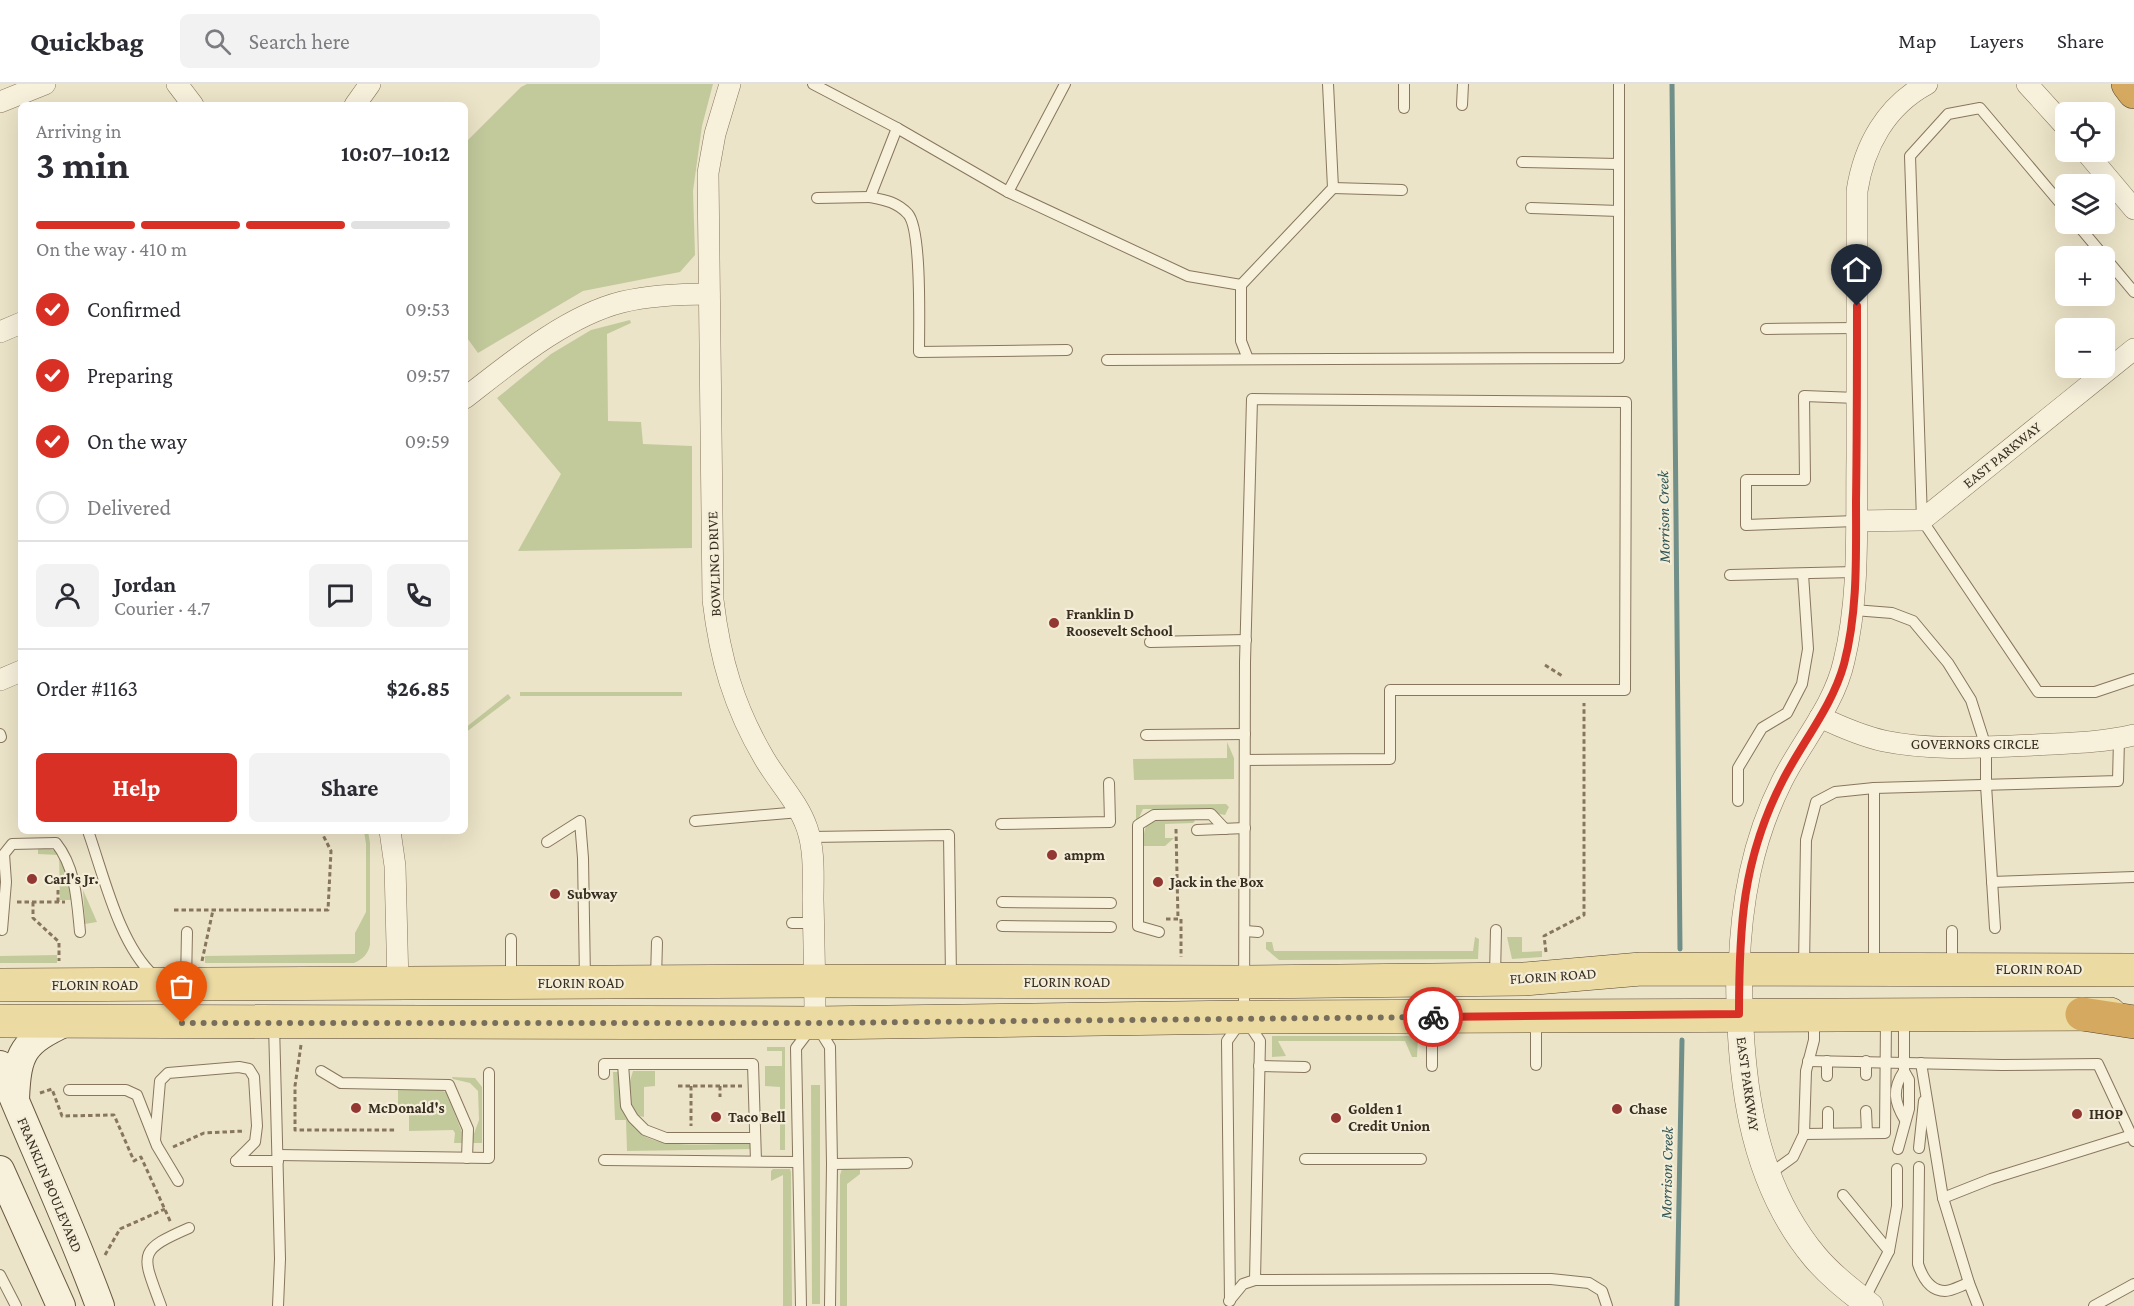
<!DOCTYPE html>
<html lang="en">
<head>
<meta charset="utf-8">
<style>
	:root { --surface:#fff; --page:#f2f2f3; --text:#2b2b33; --muted:#7c7c81; --line:#e1e1e2; --accent:#d93025 }
	body { margin:0; font-family:"Crimson Pro",serif; background:var(--page); color:var(--text); height:100vh; display:flex; flex-direction:column; font-size:22px; white-space:nowrap }
	* { box-sizing:border-box; margin:0 }
	p { font-size:20px; color:var(--muted) }
	.icon { flex:none; width:33px; height:33px; fill:none; stroke:currentColor; stroke-width:2; stroke-linecap:round; stroke-linejoin:round }
	.map { position:relative; flex:1; overflow:hidden }
	.drawer { position:absolute; left:18px; top:18px; width:450px; height:732px; display:flex; flex-direction:column; background:var(--surface); border-radius:9px; box-shadow:0 6px 24px #0002 }
	.drawer>* { flex:none }
	.tools { position:absolute; left:2055px; top:18px; display:grid; gap:12px }
	.tools a { display:grid; place-items:center; width:60px; height:60px; border-radius:9px; background:var(--surface); box-shadow:0 6px 24px #0002; font-size:30px }
	.pin { position:absolute; display:grid; place-items:center; width:51px; height:51px; color:#fff; margin:-62px -26px; border-radius:50% 50% 50% 0; rotate:-45deg; box-shadow:0 0 6px #0007 }
	.pin .icon { rotate:45deg }
	.courier { position:absolute; display:grid; place-items:center; width:60px; height:60px; margin:-30px; border:4px solid #d93025; border-radius:50%; background:#fff; color:#222; box-shadow:0 2px 8px #0007 }
	.headline em { font-style:normal; font-weight:700 }
	.headline div { display:flex; flex-direction:column-reverse }
	.headline { display:flex; align-items:center; justify-content:space-between; height:102px; padding:0 18px }
	h1 { font-size:39px; font-weight:700; line-height:45px }
	.bar { display:grid; grid-template-columns:repeat(4,1fr); gap:9px 6px; align-content:center; height:72px; padding:0 18px }
	.bar i { height:8px; border-radius:4px; background:var(--line) }
	.bar .on { background:var(--accent) }
	.bar p { grid-column:span 4 }
	.line { display:flex; align-items:center; gap:15px; padding:0 18px; border-top:2px solid var(--line) }
	.line div { flex:1 }
	.round { display:grid; place-items:center; flex:none; width:63px; height:63px; border-radius:9px; background:var(--page) }
	ol { padding:0 18px; list-style:none }
	li { display:flex; align-items:center; gap:18px; height:66px }
	li p { margin-inline-start:auto }
	li .icon { padding:6px; border-radius:50%; background:var(--accent); color:#fff; stroke-width:4 }
	li:last-child { color:var(--muted) }
	li i { width:33px; height:33px; border:3px solid var(--line); border-radius:50% }
	.primary-button { display:flex; gap:12px; margin-top:auto; padding:12px 18px }
	.primary-button a { flex:1; height:69px; border-radius:9px; background:var(--accent); color:#fff; font-size:24px; font-weight:700; line-height:69px; text-align:center }
	.primary-button a+a { background:var(--page); color:var(--text) }
	header { display:flex; align-items:center; gap:36px; box-sizing:border-box; height:84px; padding:0 30px; background:var(--surface); border-bottom:2px solid var(--line) }
	header strong { font-size:28px }
	nav { display:flex; gap:33px; margin-inline-start:auto; font-size:21px }
	.search { width:420px; height:54px; background:var(--page); display:flex; align-items:center; gap:15px; box-sizing:border-box; padding:0 21px; border-radius:9px; color:var(--muted); font-size:22px }
	.map>svg:first-child { display:block }
	.green { fill:#c2ca9c }
	.lines { fill:none; stroke-linecap:round; stroke-linejoin:round }
	.stream { stroke:#708f89; stroke-width:5 }
	.service-casing { stroke:#87765e; stroke-width:12 }
	.minor-casing { stroke:#87765e; stroke-width:22 }
	.tertiary-casing { stroke:#87765e; stroke-width:27 }
	.secondary-casing { stroke:#695841; stroke-width:30 }
	.primary-casing { stroke:#554532; stroke-width:34 }
	.motorway-casing { stroke:#554532; stroke-width:34 }
	.path { stroke:#87765e; stroke-width:3; stroke-dasharray:4.5 3; stroke-linecap:butt }
	.service { stroke:#f7f0db; stroke-width:10 }
	.minor { stroke:#f7f0db; stroke-width:21 }
	.tertiary { stroke:#f7f0db; stroke-width:26 }
	.secondary { stroke:#f7f0db; stroke-width:28 }
	.primary { stroke:#ecdaa3; stroke-width:33 }
	.motorway { stroke:#d5a95f; stroke-width:33 }
	.done { stroke:#776e5b; stroke-width:6; stroke-dasharray:0 10.8 }
	.route { stroke:#d93025; stroke-width:8 }
	.poi-dot { fill:#933732; stroke:#f4edd7; stroke-width:2 }
	.labels { text-anchor:middle; stroke-width:4.5; stroke-linejoin:round; paint-order:stroke }
	.street-label { font-size:15px; fill:#382e21; stroke:#f4edd7 }
	.poi-label { font-size:15px; font-weight:bold; fill:#382e21; stroke:#f4edd7; text-anchor:start }
	.water-label { font-size:16px; font-style:italic; fill:#315757; stroke:#f4edd7 }
</style>
</head>
<body>
<header>
<strong>Quickbag</strong>
<div class="search"><svg class="icon" aria-label="search" viewBox="0 0 24 24"><circle cx="10" cy="10" r="6"/><path d="M15 15l6 6"/></svg>Search here</div>
<nav><a>Map</a><a>Layers</a><a>Share</a></nav>
</header>
<div class="map">
<svg width="2134" height="1222" viewBox="0 0 2134 1222">
	<rect width="100%" height="100%" fill="#ece4c8"/>
	<g class="green">
		<path d="M527 0H713L702 42 693 107 695 171 680 188 583 207 478 269 465 251V59L521 3Z"/>
		<path d="M630 236 631 239 607 250 608 337 641 338 643 360 692 362V464L518 467 561 390 497 314 551 270 591 246Z"/>
		<rect x="520" y="608" width="162" height="4"/>
		<path d="M508 610 511 614 465 649V644Z"/>
		<path d="M1227 658 1234 674V695L1134 696 1133 675 1227 674Z"/>
		<path d="M1226 720 1229 723 1225 731 1219 730 1212 725H1143L1136 740V721Z"/>
		<path d="M1153 735H1193L1195 737 1193 739 1165 740V754H1174L1165 762H1143C1144 751 1143 741 1153 735Z"/>
		<path d="M364 747H368L370 759V861C368 870 363 875 354 879H205V872L355 870V849L366 828V760Z"/>
		<path d="M38 764C45 764 52 764 58 769 66 776 73 805 72 816H60L59 771 38 770Z"/>
		<path d="M83 806 97 838 85 840Z"/>
		<path d="M1475 853 1479 855 1478 875 1279 876 1266 865V858H1272L1274 867H1473Z"/>
		<path d="M1507 853H1522V868L1542 867V873L1512 875Z"/>
		<path d="M57 871V879H0V872Z"/>
		<path d="M1272 952H1418L1417 973H1412L1405 957H1278L1286 972 1272 973Z"/>
		<path d="M767 963H785V1066H780V1003L765 1002V982H782V967H767Z"/>
		<path d="M633 987H655V1002L644 1003V1033L639 1032C626 1018 627 1005 633 987Z"/>
		<path d="M613 988H619C619 998 619 1010 622 1020 625 1032 635 1047 646 1053 669 1065 726 1059 752 1059L753 1065 627 1067 626 1036H615Z"/>
		<path d="M452 993 475 994 482 1003V1059H473L472 1055 479 1036 478 1007 470 999 453 995Z"/>
		<path d="M811 1001H820V1220H812Z"/>
		<path d="M398 1005 440 1006 446 1008 462 1048V1059H454L455 1049 453 1046 409 1047V1025H398Z"/>
		<path d="M773 1085H790L791 1088 792 1222H783V1091L771 1097V1087Z"/>
		<path d="M842 1085H860V1090L847 1100V1222H840V1091Z"/>
	</g>
	<g class="lines">
		<g class="stream">
			<path d="M1672 0 1680 865"/>
			<path d="M1677 1222 1682 956"/>
		</g>
		<g class="service-casing">
			<g id="service">
				<path d="M813 0 897 44 1008 108 1188 192 1241 201"/>
				<path d="M1404 0V24"/>
				<path d="M1462 21 1463 0"/>
				<path d="M897 44 870 113C885 116 897 118 908 130 922 146 919 242 919 268L1067 266"/>
				<path d="M1522 78 1618 80"/>
				<path d="M1333 104 1402 106"/>
				<path d="M1008 108 1065 0"/>
				<path d="M817 114 870 113"/>
				<path d="M1531 124 1619 127"/>
				<path d="M2066 126 1980 24 1948 30 1910 72 1922 436 2038 608H2095L2134 595"/>
				<path d="M2077 140 2134 208"/>
				<path d="M1766 245 1857 244"/>
				<path d="M1248 275 1241 257V201L1333 104 1328 0"/>
				<path d="M1107 276 1619 274V0"/>
				<path d="M1856 437 1746 441V396H1805L1804 312 1857 314"/>
				<path d="M1730 491 1855 488"/>
				<path d="M1854 526 1892 529 1913 537 1948 579 1971 616 1986 663V701L1995 844"/>
				<path d="M1150 558 1246 556"/>
				<path d="M0 650 1 653"/>
				<path d="M1146 651 1245 650"/>
				<path d="M1874 704V881"/>
				<path d="M1738 717V684L1762 644 1787 629 1802 600 1808 565 1803 490"/>
				<path d="M695 737 800 728"/>
				<path d="M1001 740 1110 738 1109 699"/>
				<path d="M1197 746 1245 744"/>
				<path d="M88 747C104 792 119 860 154 892"/>
				<path d="M810 753 949 751 951 893"/>
				<path d="M547 758 580 737 583 774 585 895"/>
				<path d="M1992 798 2134 793"/>
				<path d="M1002 818 1111 819"/>
				<path d="M792 839H814"/>
				<path d="M1002 842 1111 843"/>
				<path d="M2 846 6 798 4 770 12 760 56 759C76 784 77 818 80 848"/>
				<path d="M1245 847 1258 848"/>
				<path d="M1159 848 1138 842V741L1154 731 1211 730 1225 745"/>
				<path d="M511 855V896"/>
				<path d="M1804 882 1806 756 1816 718 1835 708 1874 704 2118 697 2119 655"/>
				<path d="M1952 883V847"/>
				<path d="M1495 892 1496 846"/>
				<path d="M656 894 657 858"/>
				<path d="M186 898 187 848"/>
				<path d="M1432 936V982"/>
				<path d="M1536 936V981"/>
				<path d="M1248 939 1260 957 1255 1196"/>
				<path d="M274 940 280 1175 278 1222"/>
				<path d="M1808 977 2002 981 2098 980 2134 1057"/>
				<path d="M1866 977V991"/>
				<path d="M1921 979 1943 1114 1969 1199 1978 1222"/>
				<path d="M623 980 626 1022 633 1034 645 1046 666 1054H755"/>
				<path d="M1259 982 1305 983"/>
				<path d="M321 987 341 999 449 1001 468 1045 467 1074"/>
				<path d="M1904 987C1892 1005 1894 1018 1905 1036"/>
				<path d="M604 990V980H753L756 1077"/>
				<path d="M1827 992V977"/>
				<path d="M69 1006H126L137 1011 157 1062 178 1097"/>
				<path d="M1866 1027 1867 1049"/>
				<path d="M1828 1049V1028"/>
				<path d="M1804 1050 1885 1049 1886 934"/>
				<path d="M155 1056 160 997 168 989 239 983 249 985 254 993 257 1042 255 1058 236 1077"/>
				<path d="M1919 1064 1924 1017"/>
				<path d="M1898 1065 1909 1025V996L1904 987V934"/>
				<path d="M278 1071 489 1074V989"/>
				<path d="M1305 1075H1421"/>
				<path d="M604 1076 798 1078"/>
				<path d="M236 1077H278"/>
				<path d="M832 1080 907 1079"/>
				<path d="M1919 1083 1918 1180C1922 1192 1930 1207 1945 1207 1952 1207 1962 1201 1969 1199"/>
				<path d="M1768 1091 1793 1073 1804 1050 1806 987 1814 956V934"/>
				<path d="M1843 1111 1889 1167"/>
				<path d="M1943 1114 1991 1095 2132 1051"/>
				<path d="M0 1191 16 1222"/>
				<path d="M1864 1216 1889 1167 1897 1122V1085"/>
				<path d="M1229 1217 1243 1200 1255 1196 1551 1195 1589 1199 1602 1207 1607 1222"/>
				<path d="M1230 1217 1227 957 1244 933 1245 578 1252 315 1626 318 1625 606H1390V675L1245 676"/>
				<path d="M161 1222C142 1170 136 1167 189 1144"/>
				<path d="M801 1222 796 964 815 939 830 963 832 1080 830 1222"/>
				<path d="M2094 1222 2134 1200"/>
			</g>
		</g>
		<g class="minor-casing">
			<g id="minor">
				<path d="M177 0 193 21"/>
				<path d="M730 0 715 50 708 89 713 516C720 575 734 623 764 674 778 698 798 718 807 744 815 767 813 793 813 816 814 857 815 898 815 939"/>
				<path d="M2027 0 2066 43"/>
				<path d="M0 18 45 0"/>
				<path d="M355 21 370 0"/>
				<path d="M2086 68 2134 125"/>
				<path d="M0 248 21 239"/>
				<path d="M465 314C510 279 566 232 622 218 651 211 680 210 709 210"/>
				<path d="M1856 437 1922 436 2134 265"/>
				<path d="M0 596 21 587"/>
				<path d="M1820 633C1841 643 1862 652 1884 657 1933 667 1985 663 2034 661 2068 659 2101 659 2134 651"/>
				<path d="M390 747 395 782 398 900"/>
				<path d="M1739 885C1741 819 1752 757 1782 697 1802 657 1834 622 1844 577 1860 511 1856 442 1857 374 1857 285 1857 196 1857 107 1864 62 1886 22 1927 0"/>
			</g>
		</g>
		<g class="tertiary-casing">
			<path id="tertiary" d="M1739 885C1739 985 1748 1093 1815 1173 1831 1192 1851 1207 1870 1222"/>
		</g>
		<g class="secondary-casing">
			<g id="secondary">
				<path d="M0 981C33 1062 70 1140 100 1222"/>
				<path d="M15 1015C17 968 23 958 66 938"/>
				<path d="M0 1086 61 1222"/>
			</g>
		</g>
		<g class="primary-casing">
			<g id="primary">
				<path d="M0 901 815 897 1245 898 1524 895 1641 885 2134 886"/>
				<path d="M0 937 815 939 1244 933 2110 930"/>
			</g>
		</g>
		<g class="motorway-casing">
			<g id="motorway">
				<path d="M2128 0 2134 8"/>
				<path d="M2082 930 2134 938"/>
			</g>
		</g>
		<g class="path">
			<path d="M1545 581 1564 593"/>
			<path d="M1176 745 1178 835"/>
			<path d="M17 818H65"/>
			<path d="M33 818V834L59 858V877"/>
			<path d="M58 818V804"/>
			<path d="M174 826H328L331 767 321 747"/>
			<path d="M1166 835H1181V873"/>
			<path d="M1546 868 1544 852 1584 831V619"/>
			<path d="M202 877 213 826"/>
			<path d="M301 961 295 1002V1046H395"/>
			<path d="M678 1002H742"/>
			<path d="M691 1002V1042"/>
			<path d="M720 1002V1013"/>
			<path d="M40 1009 52 1005 62 1032 114 1031 134 1077 141 1073 171 1139"/>
			<path d="M173 1063 204 1049 245 1047"/>
			<path d="M105 1171 120 1145 165 1125"/>
		</g>
		<use href="#service" class="service"/>
		<use href="#minor" class="minor"/>
		<use href="#tertiary" class="tertiary"/>
		<use href="#secondary" class="secondary"/>
		<use href="#primary" class="primary"/>
		<use href="#motorway" class="motorway"/>
	</g>
	<g class="lines">
		<path class="done" d="M182 939H815L1433 933"/>
		<path class="route" d="M1433 933 1739 930C1739 844 1742 775 1783 696 1803 657 1832 623 1844 580 1858 527 1856 471 1856 417 1857 352 1857 287 1857 222"/>
	</g>
	<g class="poi-dot">
		<circle cx="1054" cy="539" r="6"/>
		<circle cx="1052" cy="771" r="6"/>
		<circle cx="32" cy="795" r="6"/>
		<circle cx="1158" cy="798" r="6"/>
		<circle cx="555" cy="810" r="6"/>
		<circle cx="356" cy="1024" r="6"/>
		<circle cx="1617" cy="1025" r="6"/>
		<circle cx="2077" cy="1030" r="6"/>
		<circle cx="716" cy="1033" r="6"/>
		<circle cx="1336" cy="1034" r="6"/>
	</g>
	<g class="labels">
		<g class="street-label">
			<text transform="translate(2002 371) rotate(-39)" y="5">EAST PARKWAY</text>
			<text transform="translate(714 480) rotate(-92)" y="5">BOWLING DRIVE</text>
			<text x="1975" y="665">GOVERNORS CIRCLE</text>
			<text x="2039" y="890">FLORIN ROAD</text>
			<text transform="translate(1553 892) rotate(-4)" y="5">FLORIN ROAD</text>
			<text x="1067" y="903">FLORIN ROAD</text>
			<text x="581" y="904">FLORIN ROAD</text>
			<text x="95" y="906">FLORIN ROAD</text>
			<text transform="translate(1748 1000) rotate(82)" y="5">EAST PARKWAY</text>
			<text transform="translate(50 1101) rotate(67)" y="5">FRANKLIN BOULEVARD</text>
		</g>
		<g class="poi-label">
			<text x="1066" y="535">Franklin D<tspan x="1066" dy="17">Roosevelt School</tspan></text>
			<text x="1064" y="776">ampm</text>
			<text x="44" y="800">Carl's Jr.</text>
			<text x="1170" y="803">Jack in the Box</text>
			<text x="567" y="815">Subway</text>
			<text x="368" y="1029">McDonald's</text>
			<text x="1348" y="1030">Golden 1<tspan x="1348" dy="17">Credit Union</tspan></text>
			<text x="1629" y="1030">Chase</text>
			<text x="2089" y="1035">IHOP</text>
			<text x="728" y="1038">Taco Bell</text>
		</g>
		<g class="water-label">
			<text transform="translate(1663 433) rotate(-91)" y="6">Morrison Creek</text>
			<text transform="translate(1666 1089) rotate(-89)" y="6">Morrison Creek</text>
		</g>
	</g>
</svg>
<div class="tools">
<a><svg class="icon" aria-label="locate" viewBox="0 0 24 24"><circle cx="12" cy="12" r="6"/><path d="M12 2v4M12 18v4M2 12h4M18 12h4"/></svg></a>
<a><svg class="icon" aria-label="layers" viewBox="0 0 24 24"><path d="M12 4l9 5-9 5-9-5zM3 14l9 5 9-5"/></svg></a>
<a>+</a>
<a>−</a>
</div>
<div class="pin" style="left:182px;top:939px;background:#ea580c"><svg class="icon" aria-label="bag" viewBox="0 0 24 24"><path d="M5 8h14l-1 12H6zM9 8a3 3 0 0 1 6 0"/></svg></div>
<div class="pin" style="left:1857px;top:222px;background:#1f2937"><svg class="icon" aria-label="home" viewBox="0 0 24 24"><path d="M3 11l9-7 9 7M6 9v11h12V9"/></svg></div>
<div class="courier" style="left:1433px;top:933px"><svg class="icon" aria-label="bike" viewBox="0 0 24 24"><circle cx="6" cy="16" r="4"/><circle cx="18" cy="16" r="4"/><path d="M6 16l4-8h5l3 8M10 8l3 8H6M13 5h3"/></svg></div>
<section class="drawer">
<div class="headline"><div><h1>3 min</h1><p>Arriving in</p></div><em>10:07–10:12</em></div>
<div class="bar"><i class="on"></i><i class="on"></i><i class="on"></i><i></i><p>On the way · 410 m</p></div>
<ol>
<li><svg class="icon" aria-label="check" viewBox="0 0 24 24"><path d="M5 12l5 5 9-10"/></svg>Confirmed<p>09:53</p></li>
<li><svg class="icon" aria-label="check" viewBox="0 0 24 24"><path d="M5 12l5 5 9-10"/></svg>Preparing<p>09:57</p></li>
<li><svg class="icon" aria-label="check" viewBox="0 0 24 24"><path d="M5 12l5 5 9-10"/></svg>On the way<p>09:59</p></li>
<li><i></i>Delivered</li>
</ol>
<div class="line" style="height:108px"><a class="round"><svg class="icon" aria-label="person" viewBox="0 0 24 24"><circle cx="12" cy="8" r="4"/><path d="M4 21q1-7 8-7t8 7"/></svg></a><div><b>Jordan</b><p>Courier · 4.7</p></div><a class="round"><svg class="icon" aria-label="chat" viewBox="0 0 24 24"><path d="M4 5h16v11H9l-5 4z"/></svg></a><a class="round"><svg class="icon" aria-label="phone" viewBox="0 0 24 24"><path d="M5 4h4l2 5-3 2q2 4 5 5l2-3 5 2v4C11 20 4 13 5 4z"/></svg></a></div>
<div class="line" style="height:78px"><div>Order #1163</div><b>$26.85</b></div>
<div class="primary-button"><a>Help</a><a>Share</a></div>
</section>
</div>
</body>
</html>
